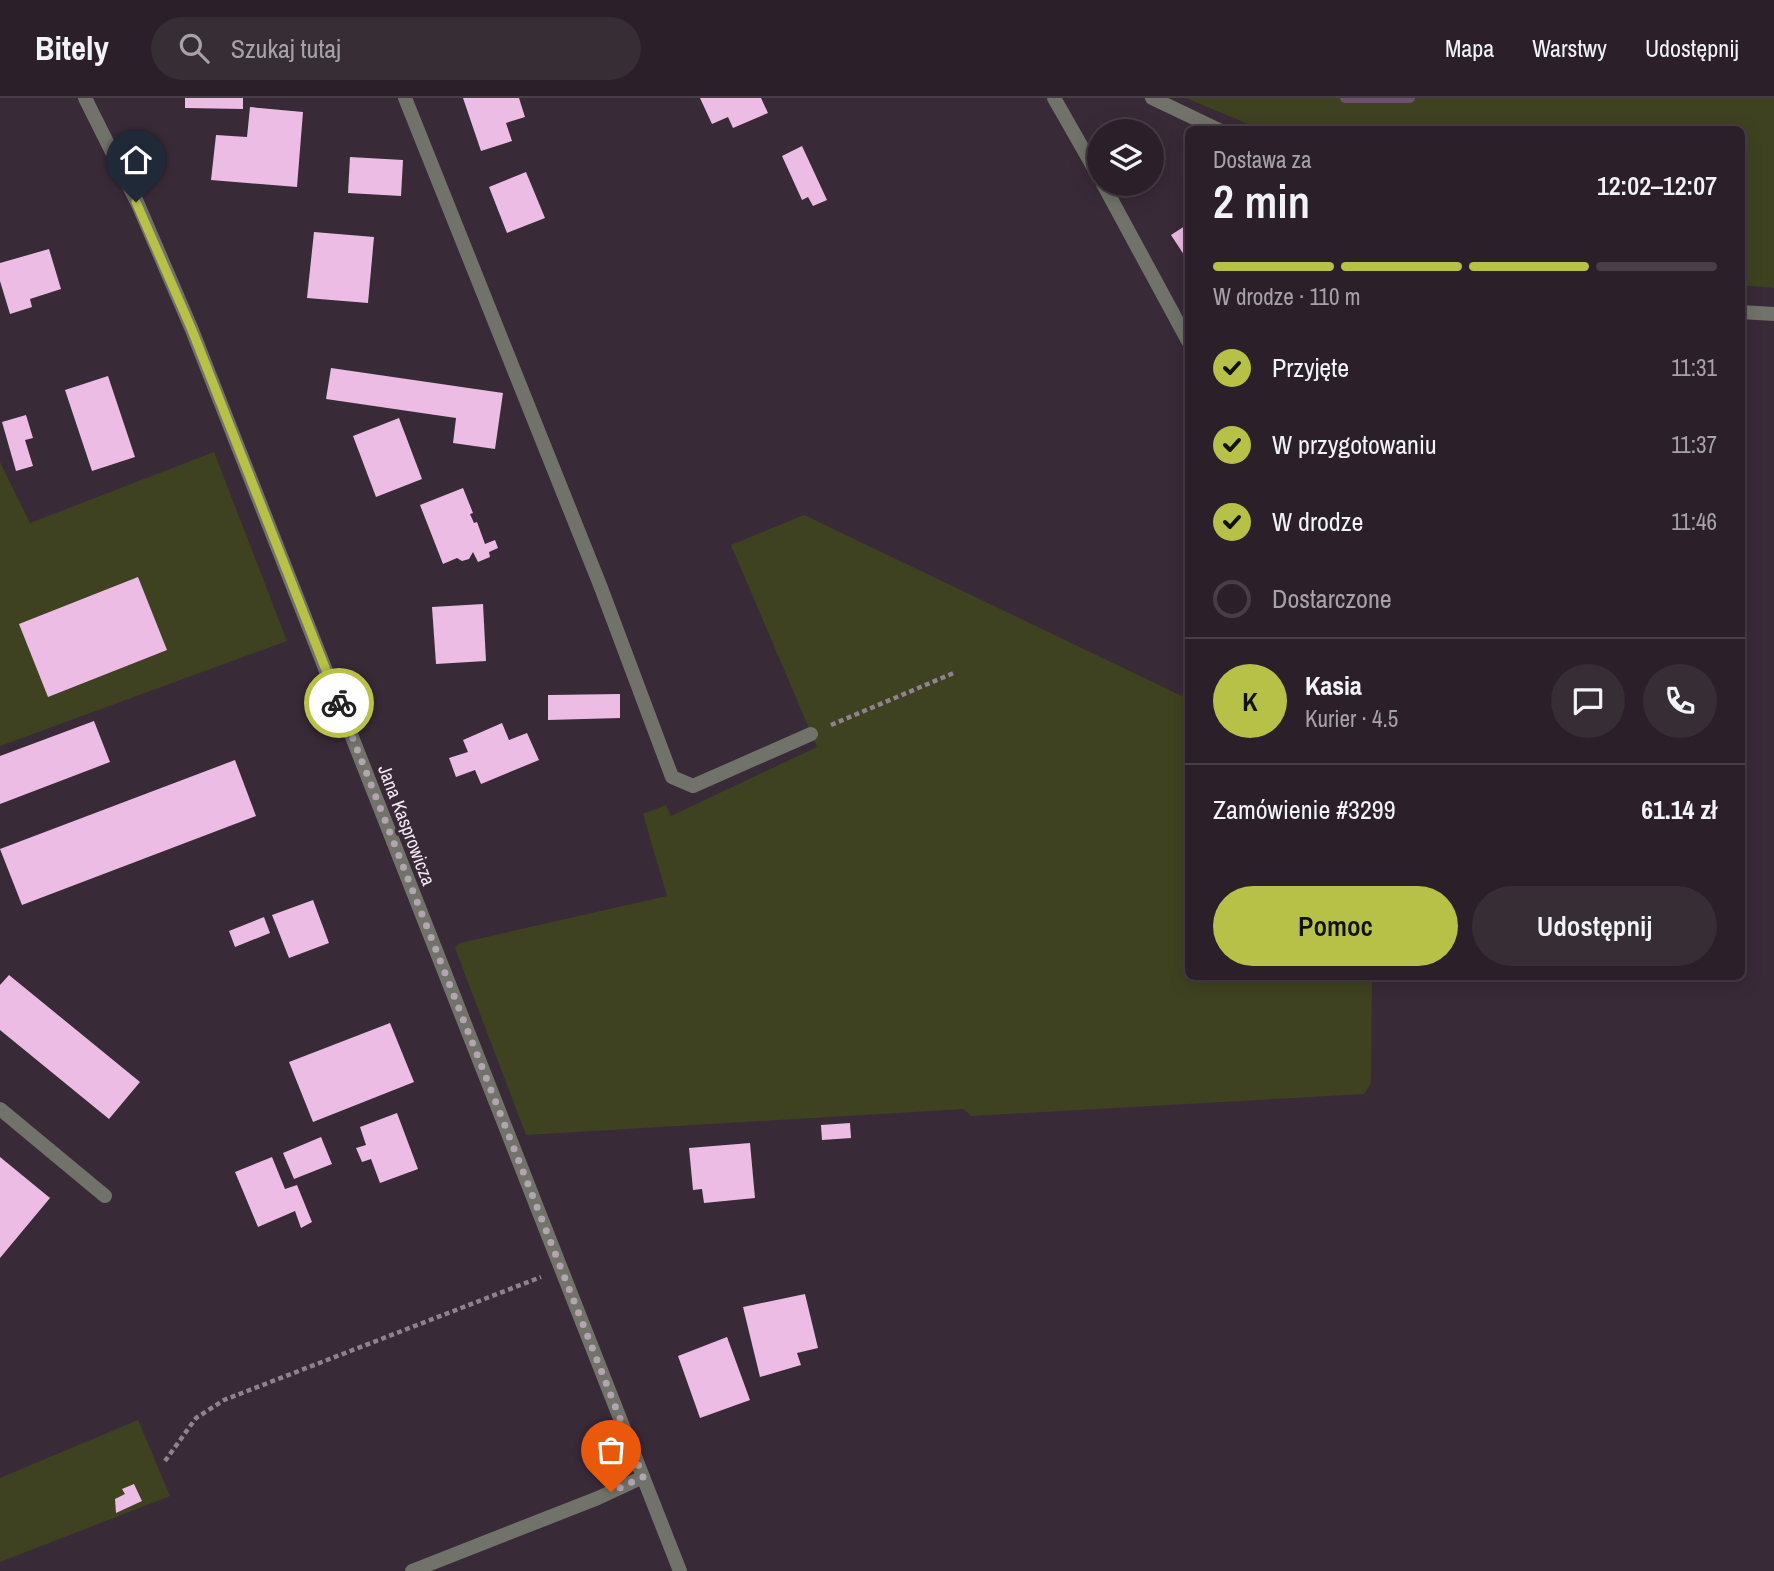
<!DOCTYPE html>
<html lang="pl">
<head>
<meta charset="utf-8">
<style>
	:root { --surface:#2b2029; --page:#372d35; --text:#f1f3f6; --muted:#a6a3a8; --line:#473e46; --accent:#b8c147 }
	body { margin:0; font-family:"Archivo Narrow",sans-serif; background:var(--page); color:var(--text); height:100vh; display:flex; flex-direction:column; font-size:26px; white-space:nowrap }
	* { box-sizing:border-box; margin:0 }
	p { font-size:23px; color:var(--muted) }
	.icon { flex:none; width:38px; height:38px; fill:none; stroke:currentColor; stroke-width:2; stroke-linecap:round; stroke-linejoin:round }
	.map { position:relative; flex:1; overflow:hidden }
	.sheet { position:absolute; left:1185px; top:28px; width:560px; height:854px; display:flex; flex-direction:column; background:var(--surface); border-radius:10px; box-shadow:0 4px 18px #0003,0 0 0 2px var(--line) }
	.sheet>* { flex:none }
	.buttons { position:absolute; left:1087px; top:21px; display:grid; gap:14px }
	.buttons a { display:grid; place-items:center; width:77px; height:77px; border-radius:50%; background:var(--surface); box-shadow:0 4px 18px #0003,0 0 0 2px var(--line); font-size:35px }
	.pin { position:absolute; display:grid; place-items:center; width:60px; height:60px; color:#fff; margin:-72px -30px; border-radius:50% 50% 50% 0; rotate:-45deg; box-shadow:0 0 7px #0007 }
	.pin .icon { rotate:45deg }
	.courier { position:absolute; display:grid; place-items:center; width:70px; height:70px; margin:-35px; border:5px solid #b8c147; border-radius:50%; background:#fff; color:#222; box-shadow:0 2px 9px #0007 }
	.summary em { font-style:normal; font-weight:600 }
	.summary div { display:flex; flex-direction:column-reverse }
	.summary { display:flex; align-items:center; justify-content:space-between; height:119px; padding:0 28px }
	h1 { font-size:46px; font-weight:600; line-height:52px }
	.bar { display:grid; grid-template-columns:repeat(4,1fr); gap:10px 7px; align-content:center; height:84px; padding:0 28px }
	.bar i { height:9px; border-radius:5px; background:var(--line) }
	.bar .current { background:var(--accent) }
	.bar p { grid-column:span 4 }
	.line { display:flex; align-items:center; gap:18px; padding:0 28px; border-top:2px solid var(--line) }
	.line div { flex:1 }
	.round { display:grid; place-items:center; flex:none; width:74px; height:74px; border-radius:37px; background:var(--page) }
	ol { padding:0 28px; list-style:none }
	li { display:flex; align-items:center; gap:21px; height:77px }
	li p { margin-inline-start:auto }
	li .icon { padding:7px; border-radius:50%; background:var(--accent); color:#111; stroke-width:4 }
	li:last-child { color:var(--muted) }
	li i { width:38px; height:38px; border:4px solid var(--line); border-radius:50% }
	.cta { display:flex; gap:14px; margin-top:auto; padding:14px 28px }
	.cta a { flex:1; height:80px; border-radius:42px; background:var(--accent); color:#111; font-size:28px; font-weight:600; line-height:80px; text-align:center }
	.cta a+a { background:var(--page); color:var(--text) }
	header { display:flex; align-items:center; gap:42px; box-sizing:border-box; height:98px; padding:0 35px; background:var(--surface); border-bottom:2px solid var(--line) }
	header strong { font-size:33px }
	nav { display:flex; gap:38px; margin-inline-start:auto; font-size:24px }
	.search { width:490px; height:63px; background:var(--page); display:flex; align-items:center; gap:18px; box-sizing:border-box; padding:0 24px; border-radius:38px; color:var(--muted); font-size:26px }
	.map>svg:first-child { display:block }
	.green { fill:#3f4221 }
	.lines { fill:none; stroke-linecap:round; stroke-linejoin:round }
	.stream { stroke:#6d506b; stroke-width:10 }
	.building { fill:#ecbce5 }
	.path { stroke:#8f828d; stroke-width:4.5; stroke-dasharray:5 3.5; stroke-linecap:butt }
	.lane { stroke:#71736a; stroke-width:14 }
	.street { stroke:#71736a; stroke-width:14 }
	.done { stroke:#b1a6b0; stroke-width:7; stroke-dasharray:0 12.6 }
	.route { stroke:#b8c147; stroke-width:9 }
	.labels { text-anchor:middle; stroke-width:7; stroke-linejoin:round; paint-order:stroke }
	.street-label { font-size:19px; fill:#f2e8f1; stroke:#392a37 }
</style>
</head>
<body>
<header>
<strong>Bitely</strong>
<div class="search"><svg class="icon" aria-label="search" viewBox="0 0 24 24"><circle cx="10" cy="10" r="6"/><path d="M15 15l6 6"/></svg>Szukaj tutaj</div>
<nav><a>Mapa</a><a>Warstwy</a><a>Udostępnij</a></nav>
</header>
<div class="map">
<svg width="1774" height="1473" viewBox="0 0 1774 1473">
	<rect width="100%" height="100%" fill="#392a37"/>
	<g class="green">
		<path d="M1186 0H1774V190L1741 187V32L1260 31Z"/>
		<path d="M214 354 287 543 0 648V364L30 425Z"/>
		<path d="M804 417 1188 601V878L1372 879 1371 985 1364 996 971 1018 964 1011 526 1037 455 850 460 845 667 798 643 716 666 707 671 718 817 649 731 447Z"/>
		<path d="M138 1322 170 1398 0 1464V1380Z"/>
	</g>
	<g class="lines">
		<path class="stream" d="M1345 0H1410"/>
	</g>
	<g class="building">
		<path d="M185 0H243V11L185 10Z"/>
		<path d="M463 0H519L525 19 506 25 512 43 481 53Z"/>
		<path d="M700 0H761L768 15 733 30 728 19 712 26Z"/>
		<path d="M250 9 303 14 297 89 211 82 216 37 247 39Z"/>
		<path d="M802 48 827 102 813 108 808 99 802 102 782 58Z"/>
		<path d="M350 59 403 62 401 98 348 95Z"/>
		<path d="M526 74 545 120 507 135 489 89Z"/>
		<path d="M1188 126V163L1171 137Z"/>
		<path d="M314 134 374 139 368 205 307 200Z"/>
		<path d="M49 151 61 191 30 201 32 209 10 216 0 183V165Z"/>
		<path d="M331 270 503 295 495 351 453 345 456 320 326 301Z"/>
		<path d="M108 278 135 359 92 373 65 292Z"/>
		<path d="M26 317 33 340 25 342 33 368 16 373 2 324Z"/>
		<path d="M399 320 422 381 376 399 353 338Z"/>
		<path d="M463 390 473 415 470 416 474 425 477 424 485 446 495 442 498 450 489 454 490 459 478 464 473 454 469 461 462 463 457 460 443 466 420 407Z"/>
		<path d="M138 479 167 552 48 599 19 526Z"/>
		<path d="M483 506 486 563 436 566 432 509Z"/>
		<path d="M620 596V620L548 622V597Z"/>
		<path d="M94 623 110 664 0 706V658Z"/>
		<path d="M502 625 509 642 527 635 539 662 481 686 475 672 456 679 449 660 468 654 463 642Z"/>
		<path d="M235 662 256 718 22 807 0 751Z"/>
		<path d="M313 802 329 845 289 860 272 817Z"/>
		<path d="M264 819 270 835 235 849 229 833Z"/>
		<path d="M9 877 140 984 109 1021 0 932V887Z"/>
		<path d="M390 925 414 984 313 1024 289 964Z"/>
		<path d="M397 1015 418 1071 380 1085 371 1061 362 1064 356 1050 366 1047 360 1029Z"/>
		<path d="M850 1025 851 1040 822 1042 821 1027Z"/>
		<path d="M321 1039 332 1066 294 1081 283 1055Z"/>
		<path d="M750 1045 755 1100 704 1105 702 1091 693 1092 689 1050Z"/>
		<path d="M0 1059 50 1100 0 1160Z"/>
		<path d="M272 1059 285 1091 297 1087 312 1124 301 1130 295 1113 258 1129 235 1074Z"/>
		<path d="M805 1196 818 1250 797 1255 801 1267 760 1279 743 1209Z"/>
		<path d="M727 1239 750 1302 700 1320 678 1258Z"/>
		<path d="M134 1386 142 1403 116 1415 115 1401 125 1396 122 1391Z"/>
	</g>
	<g class="lines">
		<g class="path">
			<path d="M831 627 956 574"/>
			<path d="M165 1363 196 1320 224 1302 541 1179"/>
		</g>
		<g class="lane">
			<path d="M1054 0 1099 79"/>
			<path d="M1103 86 1188 243"/>
			<path d="M0 1011 105 1098"/>
			<path d="M412 1473 598 1400 643 1379"/>
		</g>
		<g class="street">
			<path d="M85 0 137 104 192 232 680 1473"/>
			<path d="M405 0 600 487 672 679 693 688 811 636"/>
			<path d="M1152 0 1219 32"/>
			<path d="M1741 214 1774 216"/>
		</g>
	</g>
	<g class="lines">
		<path class="done" d="M339 605 643 1379 611 1394"/>
		<path class="route" d="M136 104 192 232 339 605"/>
	</g>
	<g class="labels">
		<g class="street-label">
			<text transform="translate(407 727) rotate(69)" y="7">Jana Kasprowicza</text>
		</g>
	</g>
</svg>
<div class="buttons">
<a><svg class="icon" aria-label="layers" viewBox="0 0 24 24"><path d="M12 4l9 5-9 5-9-5zM3 14l9 5 9-5"/></svg></a>
</div>
<div class="pin" style="left:611px;top:1394px;background:#ea580c"><svg class="icon" aria-label="bag" viewBox="0 0 24 24"><path d="M5 8h14l-1 12H6zM9 8a3 3 0 0 1 6 0"/></svg></div>
<div class="pin" style="left:136px;top:104px;background:#1f2937"><svg class="icon" aria-label="home" viewBox="0 0 24 24"><path d="M3 11l9-7 9 7M6 9v11h12V9"/></svg></div>
<div class="courier" style="left:339px;top:605px"><svg class="icon" aria-label="bike" viewBox="0 0 24 24"><circle cx="6" cy="16" r="4"/><circle cx="18" cy="16" r="4"/><path d="M6 16l4-8h5l3 8M10 8l3 8H6M13 5h3"/></svg></div>
<section class="sheet">
<div class="summary"><div><h1>2 min</h1><p>Dostawa za</p></div><em>12:02–12:07</em></div>
<div class="bar"><i class="current"></i><i class="current"></i><i class="current"></i><i></i><p>W drodze · 110 m</p></div>
<ol>
<li><svg class="icon" aria-label="check" viewBox="0 0 24 24"><path d="M5 12l5 5 9-10"/></svg>Przyjęte<p>11:31</p></li>
<li><svg class="icon" aria-label="check" viewBox="0 0 24 24"><path d="M5 12l5 5 9-10"/></svg>W przygotowaniu<p>11:37</p></li>
<li><svg class="icon" aria-label="check" viewBox="0 0 24 24"><path d="M5 12l5 5 9-10"/></svg>W drodze<p>11:46</p></li>
<li><i></i>Dostarczone</li>
</ol>
<div class="line" style="height:126px"><b class="round" style="background:var(--accent);color:#111">K</b><div><b>Kasia</b><p>Kurier · 4.5</p></div><a class="round"><svg class="icon" aria-label="chat" viewBox="0 0 24 24"><path d="M4 5h16v11H9l-5 4z"/></svg></a><a class="round"><svg class="icon" aria-label="phone" viewBox="0 0 24 24"><path d="M5 4h4l2 5-3 2q2 4 5 5l2-3 5 2v4C11 20 4 13 5 4z"/></svg></a></div>
<div class="line" style="height:91px"><div>Zamówienie #3299</div><b>61.14 zł</b></div>
<div class="cta"><a>Pomoc</a><a>Udostępnij</a></div>
</section>
</div>
</body>
</html>
